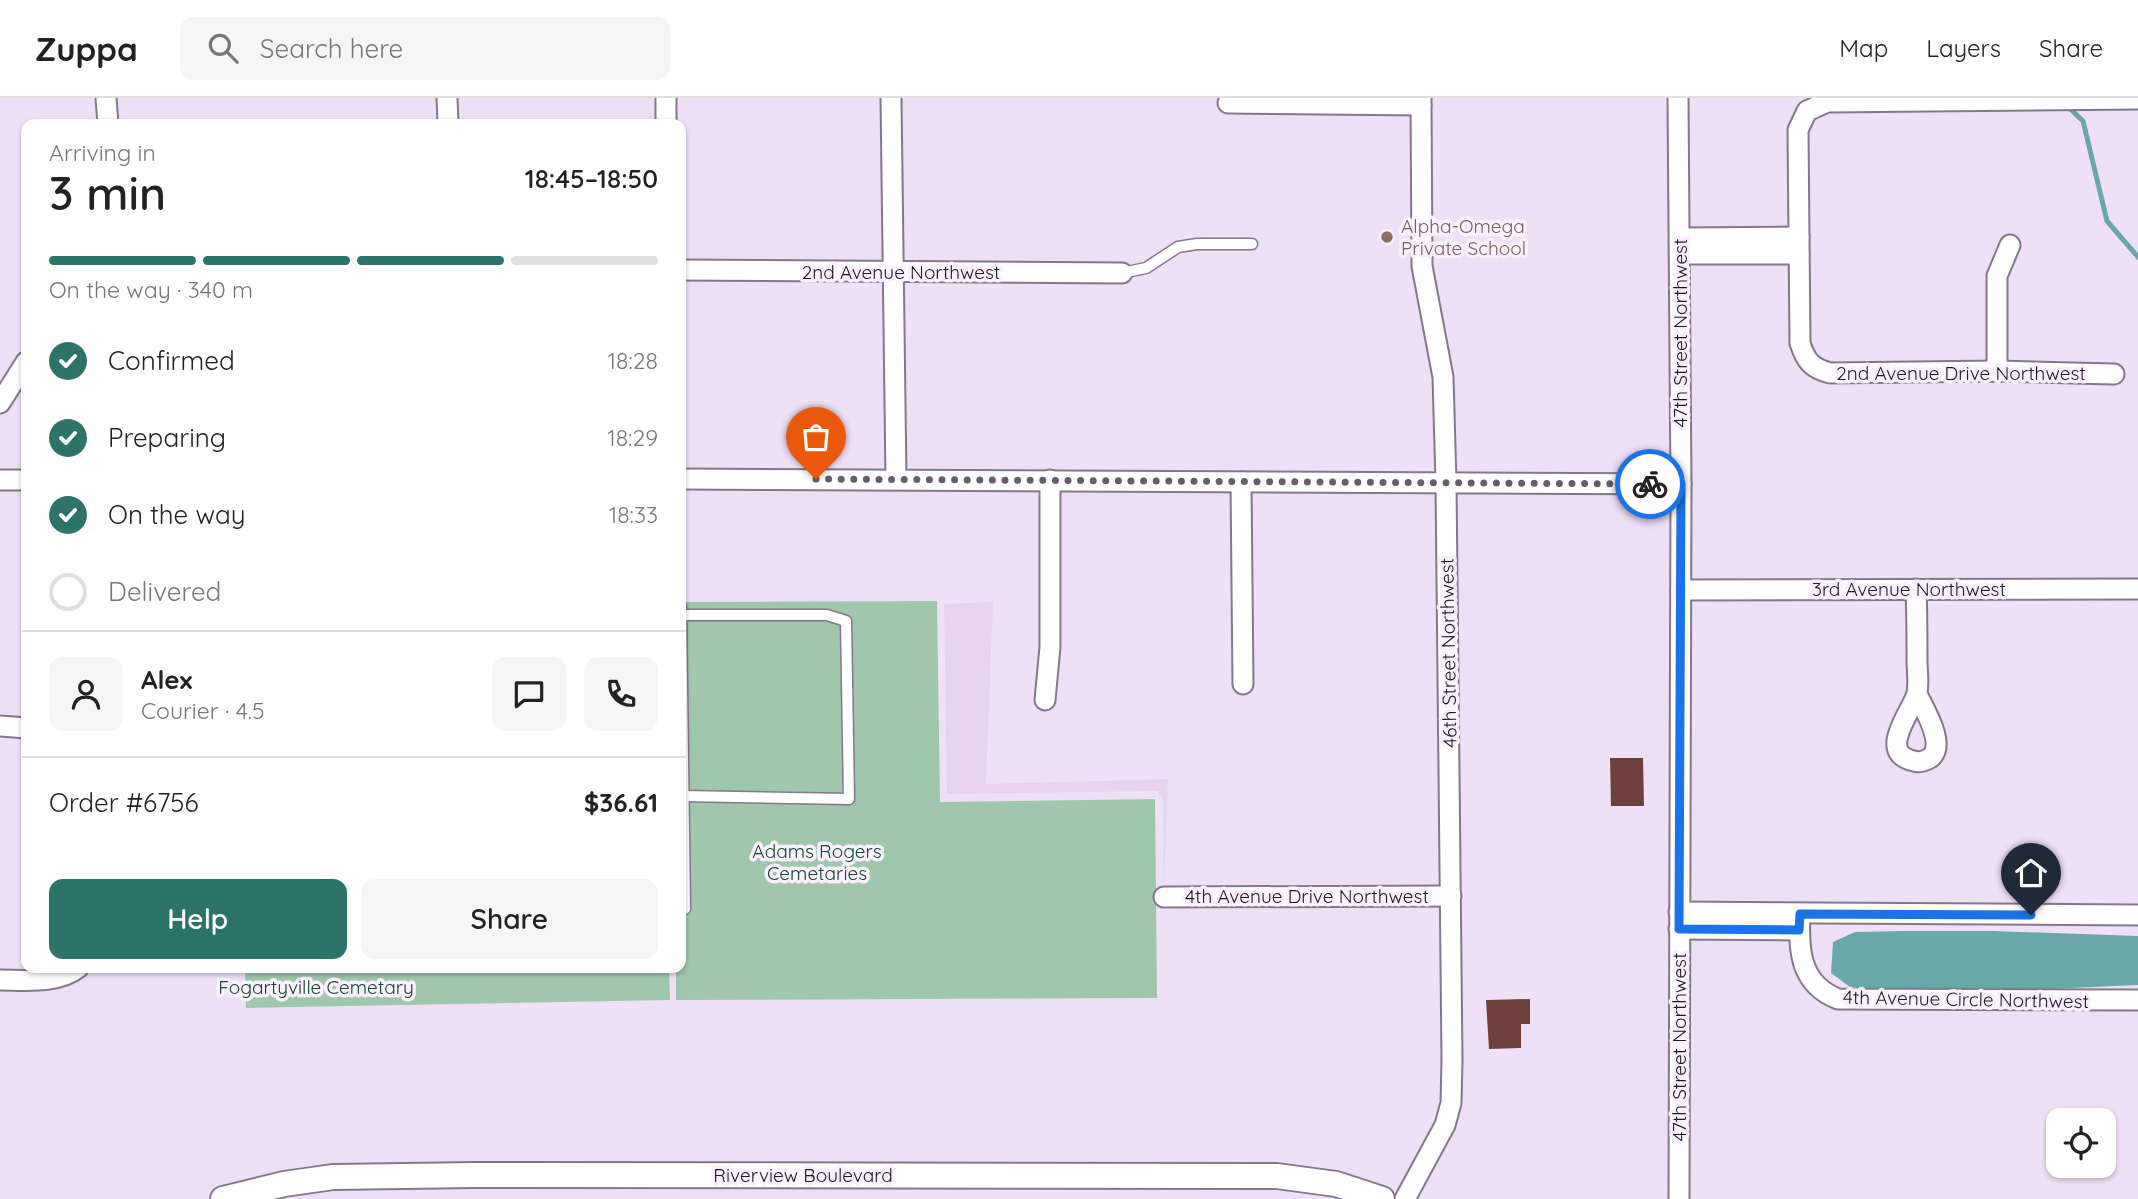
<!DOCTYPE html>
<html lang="en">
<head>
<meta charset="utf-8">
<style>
	:root { --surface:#fff; --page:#f6f6f6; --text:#222; --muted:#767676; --line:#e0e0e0; --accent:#2c736a }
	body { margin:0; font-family:Quicksand,sans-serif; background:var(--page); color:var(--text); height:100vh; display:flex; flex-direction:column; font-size:26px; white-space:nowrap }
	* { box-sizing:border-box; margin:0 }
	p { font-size:23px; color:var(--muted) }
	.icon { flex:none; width:38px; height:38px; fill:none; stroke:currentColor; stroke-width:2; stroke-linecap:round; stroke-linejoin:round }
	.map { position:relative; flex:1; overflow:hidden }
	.panel { position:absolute; left:21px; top:21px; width:665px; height:854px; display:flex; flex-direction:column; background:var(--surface); border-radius:14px; box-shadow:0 2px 5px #0004 }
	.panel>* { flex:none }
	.controls { position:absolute; left:2046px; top:1010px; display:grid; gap:14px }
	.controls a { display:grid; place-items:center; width:70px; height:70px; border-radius:14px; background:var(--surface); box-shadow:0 2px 5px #0004; font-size:35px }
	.pin { position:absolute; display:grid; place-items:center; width:60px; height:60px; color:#fff; margin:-72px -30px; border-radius:50% 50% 50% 0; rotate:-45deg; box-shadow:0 0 7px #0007 }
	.pin .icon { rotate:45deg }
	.courier { position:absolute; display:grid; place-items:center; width:70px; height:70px; margin:-35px; border:5px solid #1a73e8; border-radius:50%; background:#fff; color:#222; box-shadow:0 2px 9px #0007 }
	.headline em { font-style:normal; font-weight:600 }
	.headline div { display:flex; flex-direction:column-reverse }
	.headline { display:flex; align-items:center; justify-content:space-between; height:119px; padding:0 28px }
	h1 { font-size:46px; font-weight:600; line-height:52px }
	.bar { display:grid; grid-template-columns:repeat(4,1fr); gap:10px 7px; align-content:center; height:84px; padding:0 28px }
	.bar i { height:9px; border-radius:5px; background:var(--line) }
	.bar .current { background:var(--accent) }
	.bar p { grid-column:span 4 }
	.line { display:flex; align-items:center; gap:18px; padding:0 28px; border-top:2px solid var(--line) }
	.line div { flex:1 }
	.round { display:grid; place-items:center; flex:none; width:74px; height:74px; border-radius:14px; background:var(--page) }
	ol { padding:0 28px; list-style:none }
	li { display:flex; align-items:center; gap:21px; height:77px }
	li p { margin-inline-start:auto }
	li .icon { padding:7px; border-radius:50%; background:var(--accent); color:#fff; stroke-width:4 }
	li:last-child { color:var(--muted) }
	li i { width:38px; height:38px; border:4px solid var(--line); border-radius:50% }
	.button { display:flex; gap:14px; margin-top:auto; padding:14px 28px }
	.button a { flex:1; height:80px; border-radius:14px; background:var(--accent); color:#fff; font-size:28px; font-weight:600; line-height:80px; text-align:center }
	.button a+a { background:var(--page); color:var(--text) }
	header { display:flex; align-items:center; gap:42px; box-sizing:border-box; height:98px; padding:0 35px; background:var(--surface); border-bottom:2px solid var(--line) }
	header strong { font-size:33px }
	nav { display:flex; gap:38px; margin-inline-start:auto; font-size:24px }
	.search { width:490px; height:63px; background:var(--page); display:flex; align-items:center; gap:18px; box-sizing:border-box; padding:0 24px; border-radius:14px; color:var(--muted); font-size:26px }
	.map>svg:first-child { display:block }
	.built { fill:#e7d3f0 }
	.green { fill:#9ec7ab }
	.water { fill:#68a7ac }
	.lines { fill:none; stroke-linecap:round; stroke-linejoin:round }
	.stream { stroke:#68a7ac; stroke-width:5 }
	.building { fill:#6e4039 }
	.service-casing { stroke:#85778c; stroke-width:13 }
	.minor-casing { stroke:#85778c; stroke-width:23 }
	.tertiary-casing { stroke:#85778c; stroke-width:28 }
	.service { stroke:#fff; stroke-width:10 }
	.minor { stroke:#fff; stroke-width:19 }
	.tertiary { stroke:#fff; stroke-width:24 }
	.done { stroke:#675d6b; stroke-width:7; stroke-dasharray:0 12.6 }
	.route { stroke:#1a73e8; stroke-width:9 }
	.education-dot { fill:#8d6e63; stroke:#faf0fe; stroke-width:2.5 }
	.labels { text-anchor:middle; stroke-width:7; stroke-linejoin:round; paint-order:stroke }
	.education-label { font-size:19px; fill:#785e54; stroke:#faf0fe; text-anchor:start }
	.street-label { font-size:19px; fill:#1d171f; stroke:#faf0fe }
	.park-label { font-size:19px; fill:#104629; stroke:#faf0fe }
</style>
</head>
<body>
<header>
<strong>Zuppa</strong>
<div class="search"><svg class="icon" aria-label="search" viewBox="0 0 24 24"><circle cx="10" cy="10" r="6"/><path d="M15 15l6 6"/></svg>Search here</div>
<nav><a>Map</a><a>Layers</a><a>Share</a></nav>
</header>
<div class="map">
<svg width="2138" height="1101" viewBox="0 0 2138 1101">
	<rect width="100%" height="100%" fill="#f0e0f7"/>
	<path class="built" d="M993 504 986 686 1168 681 1164 789 1163 701 1157 693 947 696 944 506Z"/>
	<g class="green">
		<path d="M937 503 940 704 1155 701 1157 900 676 902V870H681V504Z"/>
		<path d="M245 870H669L670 902 246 910Z"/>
	</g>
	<path class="water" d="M1902 833H1993L2138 838V887L2004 893 1869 892 1850 889 1831 875 1833 844 1855 834Z"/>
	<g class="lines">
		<path class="stream" d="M2066 7 2083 23 2107 123 2138 159"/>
	</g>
	<g class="building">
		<path d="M1610 660H1643L1644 708H1611Z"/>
		<path d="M1530 901V926H1521V950L1489 951 1486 902Z"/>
	</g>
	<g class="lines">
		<g class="service-casing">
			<g id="service">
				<path d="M1122 175 1146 170 1178 149 1197 146H1252"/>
				<path d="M681 508 685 811"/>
				<path d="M681 517H827L846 523 849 701 683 698"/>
			</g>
		</g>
		<g class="minor-casing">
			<g id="minor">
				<path d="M106 0 108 26"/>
				<path d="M447 0 448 26"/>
				<path d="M666 0V26"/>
				<path d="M891 0 896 381"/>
				<path d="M1678 0 1681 386 1679 1101"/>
				<path d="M1228 5 1421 7"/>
				<path d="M1680 140 1799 139"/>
				<path d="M1680 156H1799"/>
				<path d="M681 172 1122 175"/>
				<path d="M1997 273V178L2010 147"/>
				<path d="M2114 276 1997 273 1830 275C1812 270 1806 264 1800 245L1798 32 1807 13 1827 4 2138 1"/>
				<path d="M0 305 26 264"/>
				<path d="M681 381 1681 386"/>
				<path d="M0 382H26"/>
				<path d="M1241 384 1243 586"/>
				<path d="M1916 491C1917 515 1917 538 1917 562 1917 572 1919 584 1917 595 1914 611 1875 655 1914 663 1920 665 1925 663 1930 660 1947 647 1924 611 1917 596"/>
				<path d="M1681 492 2138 491"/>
				<path d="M1045 602 1050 549V382"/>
				<path d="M0 628 26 630"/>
				<path d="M1164 799 1451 798"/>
				<path d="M1679 814 2138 817"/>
				<path d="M1800 816C1798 852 1800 886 1838 901L2138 902"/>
				<path d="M1679 831 1799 832"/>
				<path d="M0 882C25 882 57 886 78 870"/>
				<path d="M1405 1101 1445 1027 1451 1005 1452 962 1446 385 1443 279 1422 168 1421 0"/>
			</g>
		</g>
		<g class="tertiary-casing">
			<path id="tertiary" d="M223 1101 284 1086 333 1079 475 1077 1277 1078 1336 1086 1382 1101"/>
		</g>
		<use href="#service" class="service"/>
		<use href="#minor" class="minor"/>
		<use href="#tertiary" class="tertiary"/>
	</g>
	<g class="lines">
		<path class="done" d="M816 381 1650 386"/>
		<path class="route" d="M1650 386H1681L1679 831 1799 832 1800 816 2031 817"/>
	</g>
	<circle class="education-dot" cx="1387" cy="139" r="7"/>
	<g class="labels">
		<g class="education-label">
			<text x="1401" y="135">Alpha-Omega<tspan x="1401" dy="22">Private School</tspan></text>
		</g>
		<g class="street-label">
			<text x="901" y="181">2nd Avenue Northwest</text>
			<text transform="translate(1680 235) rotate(-90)" y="7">47th Street Northwest</text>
			<text x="1961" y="282">2nd Avenue Drive Northwest</text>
			<text x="1909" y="498">3rd Avenue Northwest</text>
			<text transform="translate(1448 555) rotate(-91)" y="7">46th Street Northwest</text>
			<text x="1307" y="805">4th Avenue Drive Northwest</text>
			<text transform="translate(1966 901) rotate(1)" y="7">4th Avenue Circle Northwest</text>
			<text transform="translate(1679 949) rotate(-90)" y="7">47th Street Northwest</text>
			<text x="803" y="1084">Riverview Boulevard</text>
		</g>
		<g class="park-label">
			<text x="817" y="760">Adams Rogers<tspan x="817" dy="22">Cemetaries</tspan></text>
			<text x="316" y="896">Fogartyville Cemetary</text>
		</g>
	</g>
</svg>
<div class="controls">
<a><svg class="icon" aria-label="locate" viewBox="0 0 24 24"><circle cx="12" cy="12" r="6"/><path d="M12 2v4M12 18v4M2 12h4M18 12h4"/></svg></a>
</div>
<div class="pin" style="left:816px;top:381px;background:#ea580c"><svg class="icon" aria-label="bag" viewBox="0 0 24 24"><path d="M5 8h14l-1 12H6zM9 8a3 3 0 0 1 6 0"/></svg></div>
<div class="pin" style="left:2031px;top:817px;background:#1f2937"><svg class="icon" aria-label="home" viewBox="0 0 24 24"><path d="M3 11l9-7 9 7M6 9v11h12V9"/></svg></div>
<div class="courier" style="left:1650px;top:386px"><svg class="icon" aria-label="bike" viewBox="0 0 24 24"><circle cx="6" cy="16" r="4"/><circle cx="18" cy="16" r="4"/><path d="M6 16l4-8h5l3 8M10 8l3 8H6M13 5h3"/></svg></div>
<section class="panel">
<div class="headline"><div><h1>3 min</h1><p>Arriving in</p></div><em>18:45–18:50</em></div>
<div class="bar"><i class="current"></i><i class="current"></i><i class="current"></i><i></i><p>On the way · 340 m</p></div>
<ol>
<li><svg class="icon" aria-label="check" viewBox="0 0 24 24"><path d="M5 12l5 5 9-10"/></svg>Confirmed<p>18:28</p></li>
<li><svg class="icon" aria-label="check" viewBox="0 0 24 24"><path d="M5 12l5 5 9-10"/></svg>Preparing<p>18:29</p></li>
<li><svg class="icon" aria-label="check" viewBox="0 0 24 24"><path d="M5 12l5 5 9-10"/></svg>On the way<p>18:33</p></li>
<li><i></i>Delivered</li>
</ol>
<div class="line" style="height:126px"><a class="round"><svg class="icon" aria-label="person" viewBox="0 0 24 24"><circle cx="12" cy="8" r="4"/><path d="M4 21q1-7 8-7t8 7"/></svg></a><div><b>Alex</b><p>Courier · 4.5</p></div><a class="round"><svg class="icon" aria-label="chat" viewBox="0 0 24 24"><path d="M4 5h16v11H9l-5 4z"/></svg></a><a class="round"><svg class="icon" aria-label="phone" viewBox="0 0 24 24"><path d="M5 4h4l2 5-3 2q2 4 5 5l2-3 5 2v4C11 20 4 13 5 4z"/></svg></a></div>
<div class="line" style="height:91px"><div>Order #6756</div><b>$36.61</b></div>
<div class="button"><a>Help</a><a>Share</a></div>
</section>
</div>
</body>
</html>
